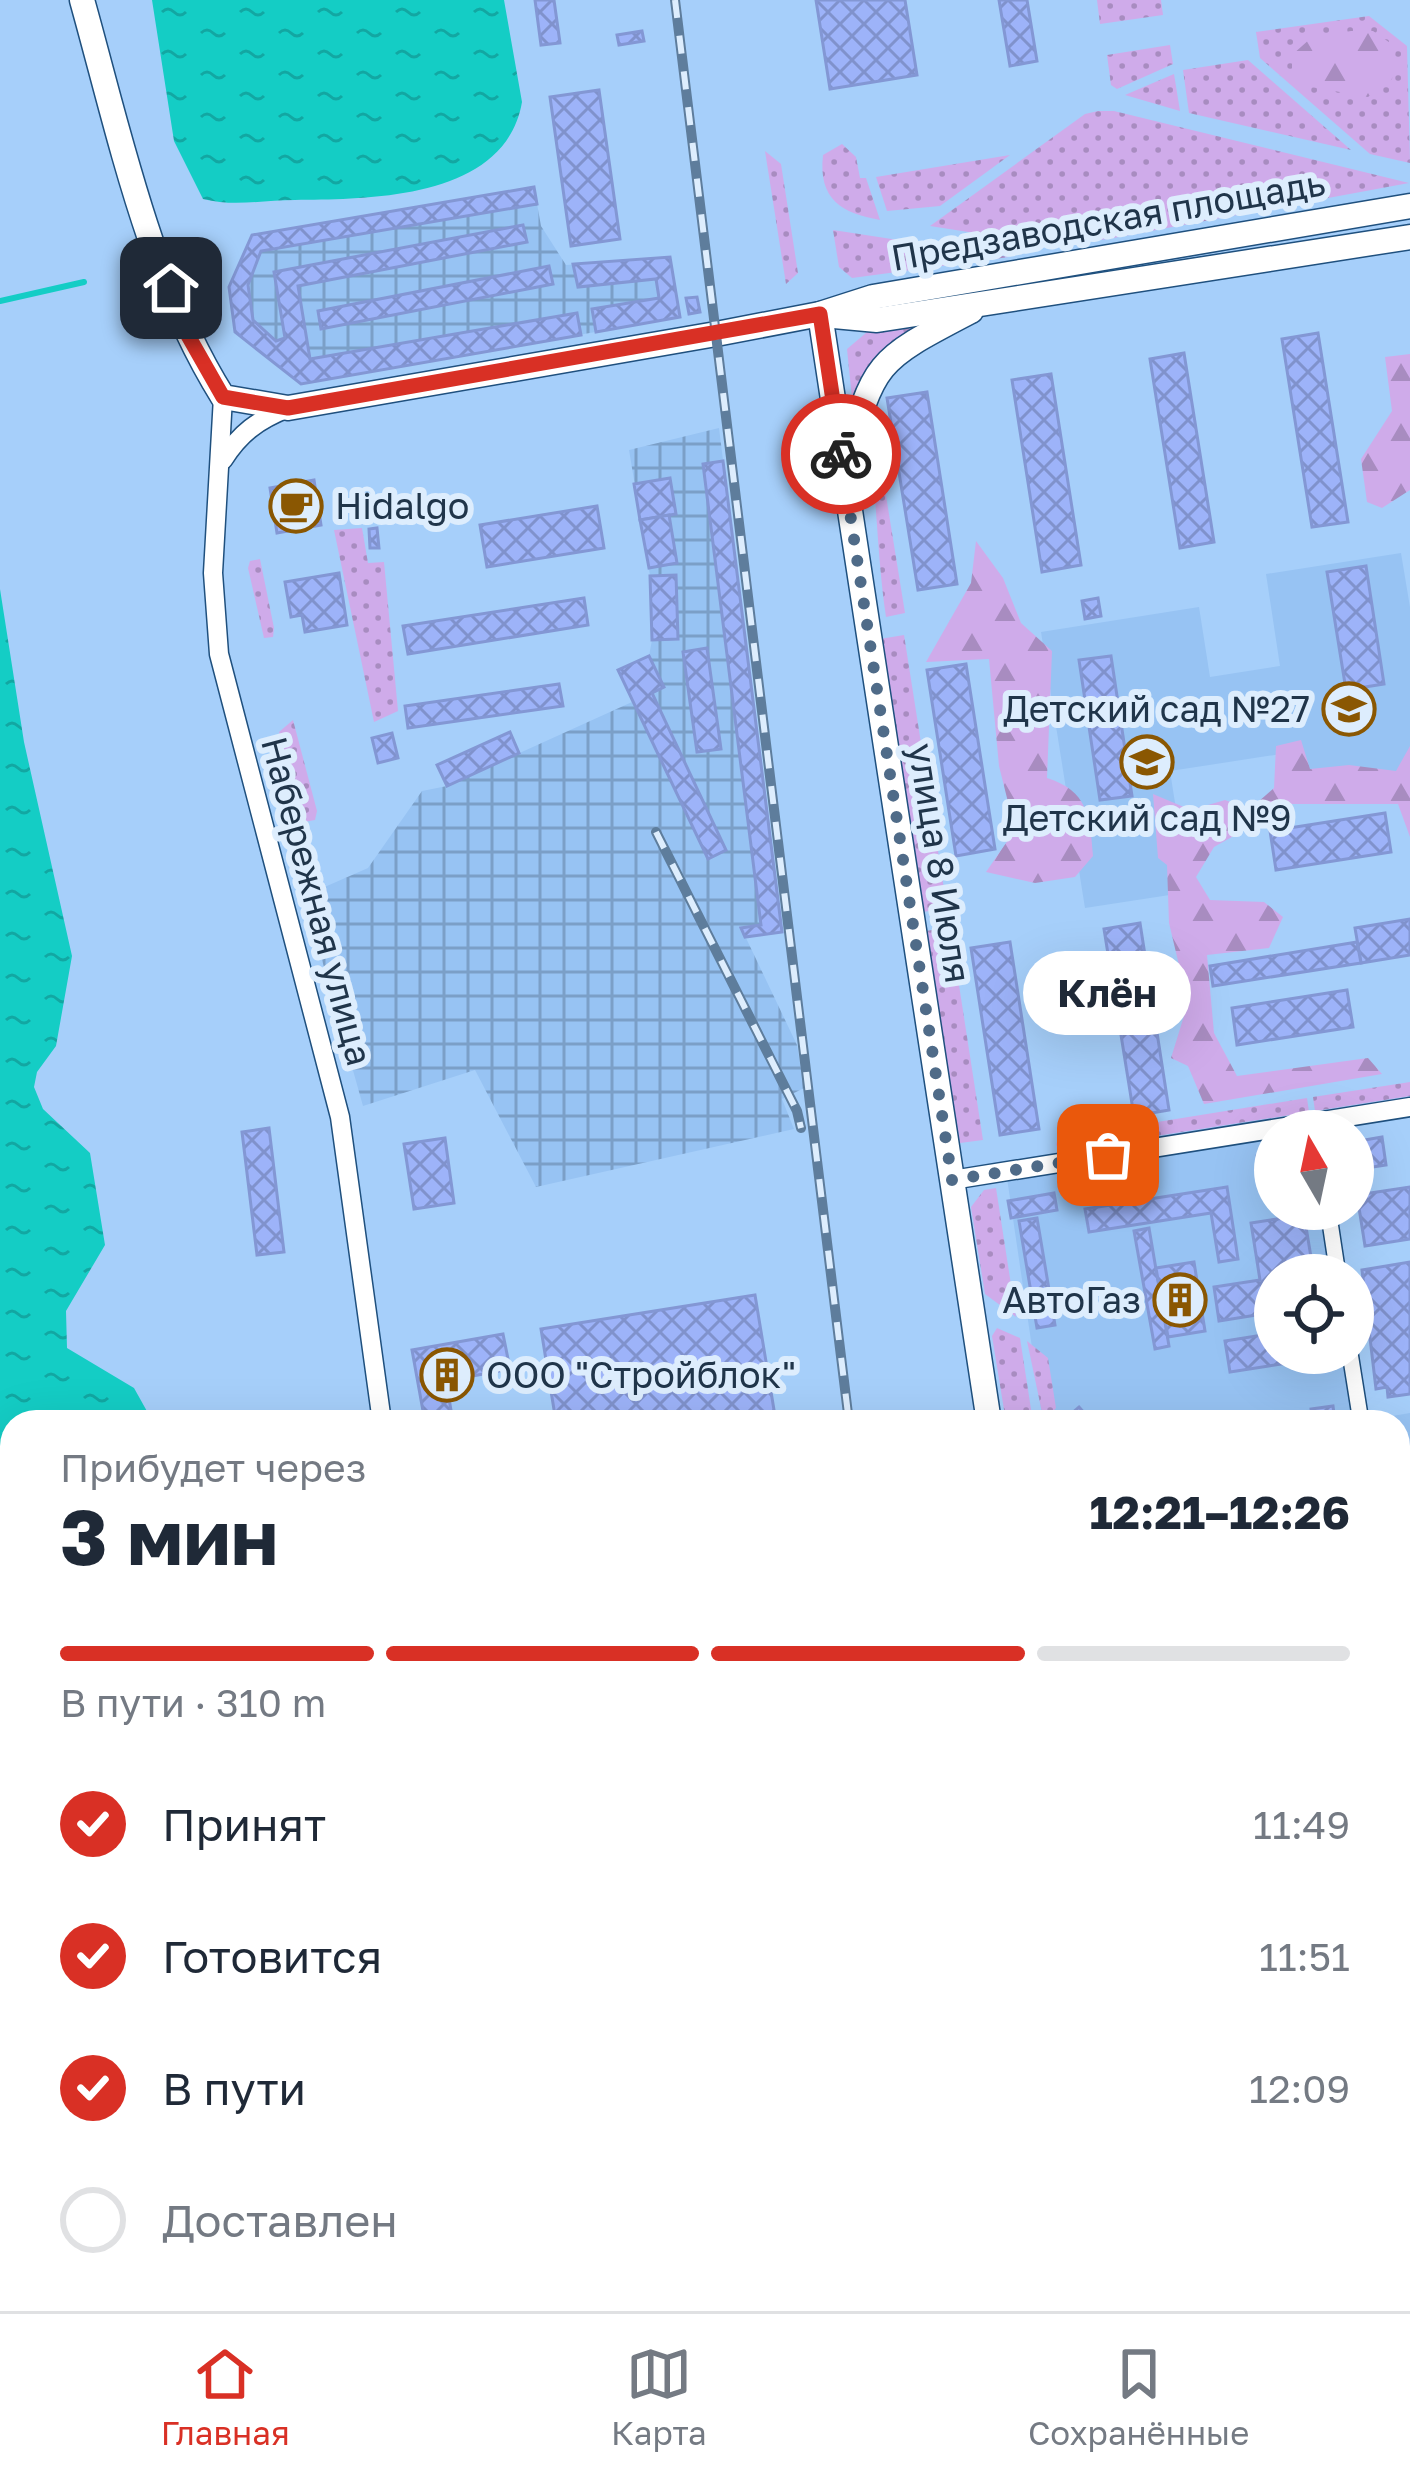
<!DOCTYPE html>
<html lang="ru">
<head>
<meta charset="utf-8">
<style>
	:root { --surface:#fff; --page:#f6f6f7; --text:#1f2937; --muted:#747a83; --line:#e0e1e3; --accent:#d93025 }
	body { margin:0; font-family:"Golos Text",sans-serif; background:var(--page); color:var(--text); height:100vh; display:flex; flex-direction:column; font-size:45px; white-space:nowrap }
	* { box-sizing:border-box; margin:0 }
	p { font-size:39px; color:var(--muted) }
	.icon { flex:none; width:66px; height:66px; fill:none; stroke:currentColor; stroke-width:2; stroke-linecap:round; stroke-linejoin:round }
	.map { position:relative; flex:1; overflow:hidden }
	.drawer { position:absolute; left:0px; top:1410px; width:1410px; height:903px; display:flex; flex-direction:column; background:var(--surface); border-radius:36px 36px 0 0; box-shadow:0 12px 48px #0002 }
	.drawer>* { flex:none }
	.needle { width:78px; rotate:351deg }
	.tools { position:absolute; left:1254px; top:1110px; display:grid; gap:24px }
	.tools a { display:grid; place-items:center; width:120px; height:120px; border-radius:50%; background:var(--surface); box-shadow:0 12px 48px #0002; font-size:60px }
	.pin { position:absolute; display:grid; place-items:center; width:102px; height:102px; color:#fff; margin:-51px; border-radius:24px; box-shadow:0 6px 18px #0006 }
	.courier { position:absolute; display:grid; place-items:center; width:120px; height:120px; margin:-60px; border:9px solid #d93025; border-radius:50%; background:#fff; color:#222; box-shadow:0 3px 15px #0007 }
	.bubble { position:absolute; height:84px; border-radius:42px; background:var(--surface); box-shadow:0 12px 48px #0002; font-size:39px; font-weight:700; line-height:84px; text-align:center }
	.overview em { font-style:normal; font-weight:700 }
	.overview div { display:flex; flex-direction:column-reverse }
	.overview { display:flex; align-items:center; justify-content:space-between; height:204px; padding:0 60px }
	h1 { font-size:78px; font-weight:700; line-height:90px }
	.bar { display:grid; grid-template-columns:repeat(4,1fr); gap:18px 12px; align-content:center; height:144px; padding:0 60px }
	.bar i { height:15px; border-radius:9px; background:var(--line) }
	.bar .selected { background:var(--accent) }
	.bar p { grid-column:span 4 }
	ol { padding:0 60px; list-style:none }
	li { display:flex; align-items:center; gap:36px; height:132px }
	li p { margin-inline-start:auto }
	li .icon { padding:12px; border-radius:50%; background:var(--accent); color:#fff; stroke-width:4 }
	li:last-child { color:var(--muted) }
	li i { width:66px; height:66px; border:6px solid var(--line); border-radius:50% }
	.dock { display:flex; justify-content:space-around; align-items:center; height:168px; border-top:3px solid var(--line); background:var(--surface); font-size:33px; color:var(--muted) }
	.dock a { display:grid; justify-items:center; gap:6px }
	.dock .selected { color:var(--accent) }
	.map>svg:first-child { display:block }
	.built { fill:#97c3f3 }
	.industrial { fill:url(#industrial-grid) }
	.grass { fill:url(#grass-dots) }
	.forest { fill:url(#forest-firs) }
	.water { fill:url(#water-ripples) }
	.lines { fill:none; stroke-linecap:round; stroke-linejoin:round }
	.stream { stroke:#14cdc5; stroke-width:6 }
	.building { fill:url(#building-cross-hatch); stroke:#8397d4; stroke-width:3 }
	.minor-casing { stroke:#1f507e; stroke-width:18 }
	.tertiary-casing { stroke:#1f507e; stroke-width:21 }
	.primary-casing { stroke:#1f507e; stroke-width:27 }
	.minor { stroke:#fff; stroke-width:15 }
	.tertiary { stroke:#fff; stroke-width:18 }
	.primary { stroke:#fff; stroke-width:24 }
	.rail-casing { stroke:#5e7d9c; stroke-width:10 }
	.rail { stroke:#ddedfd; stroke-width:6; stroke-dasharray:18; stroke-linecap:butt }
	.done { stroke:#4f6b88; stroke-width:12; stroke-dasharray:0 21.6 }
	.route { stroke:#d93025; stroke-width:15 }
	.labels { text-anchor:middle; stroke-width:12; stroke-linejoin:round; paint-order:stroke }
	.street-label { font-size:36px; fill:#20354a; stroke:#ddedfd }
	.poi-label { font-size:36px; fill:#20354a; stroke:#ddedfd; text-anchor:start }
</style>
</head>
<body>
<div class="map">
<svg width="1410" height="2311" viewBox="0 0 1410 2311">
	<defs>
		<pattern id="industrial-grid" width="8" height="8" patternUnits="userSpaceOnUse" patternTransform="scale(3)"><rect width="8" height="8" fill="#97c3f3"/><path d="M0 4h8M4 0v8" fill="none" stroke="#7b9fc7"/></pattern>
		<pattern id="grass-dots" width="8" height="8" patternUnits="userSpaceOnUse" patternTransform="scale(3)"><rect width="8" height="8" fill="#cfabea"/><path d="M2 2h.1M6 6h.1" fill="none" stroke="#a88cc0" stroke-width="1.8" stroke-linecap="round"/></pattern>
		<pattern id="forest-firs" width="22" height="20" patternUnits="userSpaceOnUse" patternTransform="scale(3)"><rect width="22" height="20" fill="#cfabea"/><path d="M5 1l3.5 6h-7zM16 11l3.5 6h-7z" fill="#a88cc0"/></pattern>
		<pattern id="water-ripples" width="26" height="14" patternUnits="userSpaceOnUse" patternTransform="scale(3)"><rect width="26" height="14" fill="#14cdc5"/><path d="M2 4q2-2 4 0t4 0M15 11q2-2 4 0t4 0" fill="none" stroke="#12a7a2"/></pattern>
		<pattern id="building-cross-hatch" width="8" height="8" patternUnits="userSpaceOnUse" patternTransform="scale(3)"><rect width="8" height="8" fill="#9db3f9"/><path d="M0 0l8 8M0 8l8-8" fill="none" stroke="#8092cc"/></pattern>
	</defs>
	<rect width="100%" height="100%" fill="#a6cffa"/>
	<g class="built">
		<path d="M1401 553 1410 607V779L1302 796 1294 752 1170 771 1189 892 1085 908 1041 632 1199 607 1210 677 1280 666 1266 574Z"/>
		<path d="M1275 1135V1209H1322L1332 1275H1275V1353H1344L1355 1422H1043L1007 1178Z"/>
		<path d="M1410 1413V1573L1398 1497V1422H1387L1386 1417Z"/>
		<path d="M1398 1695 1410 1772V1866L1398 1868Z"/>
		<path d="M547 2301H931L932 2311H548Z"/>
	</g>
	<g class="industrial">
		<path d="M534 187 541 226 566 265 670 257 680 317 301 384 235 332 229 287 252 235Z"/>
		<path d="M719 428 782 932 746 938 797 1045 804 1088 782 1099 794 1129 536 1187 475 1070 363 1106 304 896 368 868 422 791 447 786 632 702 618 670 649 656 652 640 650 576 629 450Z"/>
	</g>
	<g class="grass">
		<path d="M1097 0H1161L1163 15 1100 24Z"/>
		<path d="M1369 16 1407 46 1410 163 1370 154 1260 58 1256 32Z"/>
		<path d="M1170 45 1173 64 1117 89 1111 85 1107 55Z"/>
		<path d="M1248 60 1351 150 1189 113 1183 70Z"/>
		<path d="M1174 74 1180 111 1125 95Z"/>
		<path d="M1098 111H1114L1409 183 1108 239 1052 245 930 226 1085 114Z"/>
		<path d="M842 144 856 157 860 178H866L880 220C842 213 818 200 823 155Z"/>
		<path d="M765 151 781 164 798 273 786 284Z"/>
		<path d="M1010 155 940 206 887 211 876 177Z"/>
		<path d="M833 230 1009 257 852 278 839 267Z"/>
		<path d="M959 311 893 349 854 418 847 349 873 327Z"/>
		<path d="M871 403 905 613 886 617C876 549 877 485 866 416Z"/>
		<path d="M362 528 368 563 384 562 398 711 374 722 334 530Z"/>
		<path d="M260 559 274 628 273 637 264 638 248 568 250 561Z"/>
		<path d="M904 635 947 908 923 912 880 639Z"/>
		<path d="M293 720 317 811 315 820 304 822 296 812 279 732Z"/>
		<path d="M950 927 983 1140 960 1143 926 931Z"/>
		<path d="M1410 1082V1096L1315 1111 1313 1097Z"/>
		<path d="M1307 1098 1309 1112 1061 1151 1056 1145 1058 1138Z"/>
		<path d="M996 1188 1016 1317 985 1294 971 1207 984 1190Z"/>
		<path d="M997 1328 1020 1338 1033 1422H1006L992 1336Z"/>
		<path d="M1027 1341 1048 1358 1056 1408 1044 1422Z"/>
	</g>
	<g class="forest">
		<path d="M1351 31H1373L1396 47 1392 79 1368 97 1306 86 1292 74V55L1311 38Z"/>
		<path d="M1410 354V490L1382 508 1367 502 1361 459 1392 411 1385 357Z"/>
		<path d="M976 541 1003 578 1021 623 1052 651 1047 778C1088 791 1090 816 1093 856L1075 877 1035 883 986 872 1015 830 999 766 989 659 926 662 971 583Z"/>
		<path d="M1301 740 1310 769 1349 765 1396 771 1410 746V837L1398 804H1291L1214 847 1196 877 1210 900 1264 902 1283 917 1269 948 1207 955 1214 1033 1237 1076 1368 1058 1382 1074 1204 1104 1188 1066 1171 1058 1188 1003 1169 923 1167 865 1158 858 1153 794 1191 810 1225 800 1250 809 1274 788 1276 746Z"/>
	</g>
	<g class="water">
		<path d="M152 0H504L522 102C505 200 370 199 295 200 263 200 234 207 203 199L174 141Z"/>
		<path d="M0 589 24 742 72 956 56 1046 37 1072 34 1087 43 1109 90 1153 105 1245 66 1311 67 1348 134 1388 153 1422H12V2301H225L226 2311H0Z"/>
	</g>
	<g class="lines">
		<path class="stream" d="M0 301 84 282"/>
	</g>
	<g class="building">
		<path d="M535 0H554L560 43 541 45Z"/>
		<path d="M816 0H905L917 75 830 89Z"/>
		<path d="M999 0H1027L1037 61 1010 66Z"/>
		<path d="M642 31 644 41 619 45 617 35Z"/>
		<path d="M599 90 620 239 571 246 550 97Z"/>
		<path d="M534 187 537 204 261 251 248 285 253 320 276 341 285 338 274 272 523 225 527 242 298 286 310 359 577 313 581 335 301 384 235 332 229 287 252 235Z"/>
		<path d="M670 257 680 317 596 332 592 309 659 298 656 279 578 287 573 264Z"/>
		<path d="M549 266 553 284 321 329 318 311Z"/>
		<path d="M697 297 700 312 689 314 686 298Z"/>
		<path d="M1318 333 1348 522 1312 527 1282 339Z"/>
		<path d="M1184 353 1214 542 1180 548 1150 359Z"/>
		<path d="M1051 374 1081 565 1042 572 1012 380Z"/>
		<path d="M927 392 957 584 918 590 887 398Z"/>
		<path d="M723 461 782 932 745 937 741 928 761 925 703 464Z"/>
		<path d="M670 478 676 514 640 520 634 484Z"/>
		<path d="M314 480 321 525 277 533 270 488Z"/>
		<path d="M597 506 604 548 487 567 480 525Z"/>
		<path d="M669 515 677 563 649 568 640 520Z"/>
		<path d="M377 528 379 548H370L369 529Z"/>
		<path d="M1366 566 1384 684 1346 690 1327 572Z"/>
		<path d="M339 573 347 625 305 632 302 615 291 617 285 582Z"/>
		<path d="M676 575 678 639 652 640 650 576Z"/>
		<path d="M584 598 588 625 408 654 403 626Z"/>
		<path d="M1098 598 1101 616 1085 619 1082 601Z"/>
		<path d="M707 648 721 749 697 752 683 652Z"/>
		<path d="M649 656 664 687 652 693 726 850 708 859 618 670Z"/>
		<path d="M1111 656 1132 796 1100 800 1079 660Z"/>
		<path d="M966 664 995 849 956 856 927 670Z"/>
		<path d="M559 684 563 706 408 728 405 706Z"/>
		<path d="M510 732 519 753 447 786 437 765Z"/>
		<path d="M392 733 398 758 378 763 372 738Z"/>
		<path d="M1385 813 1391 852 1276 870 1270 831Z"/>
		<path d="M1410 919V955L1361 963 1355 928Z"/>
		<path d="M1140 923 1169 1110 1134 1116 1104 929Z"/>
		<path d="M1010 942 1039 1129 1000 1135 971 948Z"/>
		<path d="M1357 942 1361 963 1213 986 1210 966Z"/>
		<path d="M1347 990 1353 1027 1237 1045 1232 1008Z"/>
		<path d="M269 1128 284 1252 257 1255 242 1132Z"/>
		<path d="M1382 1137 1386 1165 1353 1170V1142Z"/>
		<path d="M445 1138 454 1203 414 1209 404 1144Z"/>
		<path d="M1275 1153V1183L1261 1185 1257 1156Z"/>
		<path d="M1227 1187 1238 1259 1219 1262 1211 1213 1089 1232 1085 1209Z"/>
		<path d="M1410 1187V1239L1365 1246 1357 1195Z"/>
		<path d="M1054 1193 1057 1210 1011 1218 1008 1201Z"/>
		<path d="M1304 1215 1314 1275H1275V1312L1219 1321 1214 1287 1260 1280 1251 1223Z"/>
		<path d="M1037 1218 1055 1325 1037 1328 1019 1221Z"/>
		<path d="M1149 1228 1169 1346 1155 1349 1134 1231Z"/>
		<path d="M1194 1262 1205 1331 1168 1337 1156 1268Z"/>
		<path d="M1410 1262V1394L1388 1397 1387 1387 1376 1389 1362 1270Z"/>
		<path d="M755 1295 776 1422H556L541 1329Z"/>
		<path d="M1275 1333V1353H1326V1357L1230 1372 1225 1341Z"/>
		<path d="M503 1334 510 1369 446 1381 453 1422H425L412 1350Z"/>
		<path d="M1333 1406 1335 1422H1313L1311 1409Z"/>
		<path d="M1079 1407 1092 1422H1063V1421Z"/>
		<path d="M1410 1940V2037L1400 2039 1398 1942Z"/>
		<path d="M1410 2085V2156L1399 2087Z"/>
		<path d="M1321 2301H1365L1366 2311H1322Z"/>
	</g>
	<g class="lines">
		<g class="minor-casing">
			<g id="minor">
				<path d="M1328 1209 1338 1275"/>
				<path d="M1350 1353 1361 1422"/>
				<path d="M1398 1659 1410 1736"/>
				<path d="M1398 1904 1410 1903"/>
			</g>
		</g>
		<g class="tertiary-casing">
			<g id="tertiary">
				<path d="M223 397 213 573 219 654 340 1117 382 1422"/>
				<path d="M223 460C240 433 258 420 288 408"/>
				<path d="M952 1180 1410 1107"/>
				<path d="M512 2301 513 2311"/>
			</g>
		</g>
		<g class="primary-casing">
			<g id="primary">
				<path d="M82 0C119 132 149 279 223 397L288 408 716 334 820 314 873 297 1410 206"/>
				<path d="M820 314 989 1422"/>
				<path d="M834 316 877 320 1410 237"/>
				<path d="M846 464C874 361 875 361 971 311"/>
				<path d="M1127 2301 1129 2311"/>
			</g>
		</g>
		<use href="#minor" class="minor"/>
		<use href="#tertiary" class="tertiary"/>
		<use href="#primary" class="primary"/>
		<g class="rail-casing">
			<g id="rail">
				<path d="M675 0 849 1422"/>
				<path d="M656 832 797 1111 801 1128"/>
				<path d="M961 2301 962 2311"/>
			</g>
		</g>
		<use href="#rail" class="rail"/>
	</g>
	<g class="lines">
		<path class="done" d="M841 454 952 1180 1108 1155"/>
		<path class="route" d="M171 288 186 332 223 397 288 408 820 314 841 454"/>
	</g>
	<defs>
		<g id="cafe-ring" transform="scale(2.7)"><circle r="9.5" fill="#ddedfd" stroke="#8a5702" stroke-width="1.5"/><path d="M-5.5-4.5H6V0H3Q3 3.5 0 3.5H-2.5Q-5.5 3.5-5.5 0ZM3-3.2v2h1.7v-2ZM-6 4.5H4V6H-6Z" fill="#8a5702"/></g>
		<g id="school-ring" transform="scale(2.7)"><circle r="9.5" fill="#ddedfd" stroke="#8a5702" stroke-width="1.5"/><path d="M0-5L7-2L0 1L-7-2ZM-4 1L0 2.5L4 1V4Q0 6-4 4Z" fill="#8a5702"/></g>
		<g id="building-ring" transform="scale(2.7)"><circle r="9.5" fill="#ddedfd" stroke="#8a5702" stroke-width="1.5"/><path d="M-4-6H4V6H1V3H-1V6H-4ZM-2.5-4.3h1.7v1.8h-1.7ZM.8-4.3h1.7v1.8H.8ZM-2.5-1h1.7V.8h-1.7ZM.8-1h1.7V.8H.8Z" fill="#8a5702"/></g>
	</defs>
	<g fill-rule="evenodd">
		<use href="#cafe-ring" x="296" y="506"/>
		<use href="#school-ring" x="1349" y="709"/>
		<use href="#school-ring" x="1147" y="762"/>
		<use href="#building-ring" x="1180" y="1300"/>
		<use href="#building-ring" x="447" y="1375"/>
	</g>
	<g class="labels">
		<g class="street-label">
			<text transform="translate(1108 220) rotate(-10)" y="13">Предзаводская площадь</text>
			<text transform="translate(940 863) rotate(81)" y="13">улица 8 Июля</text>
			<text transform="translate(317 901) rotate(75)" y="13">Набережная улица</text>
		</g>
		<g class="poi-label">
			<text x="335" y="519">Hidalgo</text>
			<text x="1310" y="722" text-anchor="end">Детский сад №27</text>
			<text x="1147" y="831" text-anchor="middle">Детский сад №9</text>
			<text x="1141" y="1313" text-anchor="end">АвтоГаз</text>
			<text x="486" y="1388">ООО "Стройблок"</text>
		</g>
	</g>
</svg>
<div class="tools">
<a><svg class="needle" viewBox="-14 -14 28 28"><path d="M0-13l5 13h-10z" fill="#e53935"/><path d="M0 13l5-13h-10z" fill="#747a83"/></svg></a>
<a><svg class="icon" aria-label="locate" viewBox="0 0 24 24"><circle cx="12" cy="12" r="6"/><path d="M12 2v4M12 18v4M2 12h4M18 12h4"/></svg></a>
</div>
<div class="pin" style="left:1108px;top:1155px;background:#ea580c"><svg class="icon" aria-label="bag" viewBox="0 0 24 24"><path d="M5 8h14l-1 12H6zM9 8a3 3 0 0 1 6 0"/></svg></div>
<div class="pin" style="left:171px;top:288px;background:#1f2937"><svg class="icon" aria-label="home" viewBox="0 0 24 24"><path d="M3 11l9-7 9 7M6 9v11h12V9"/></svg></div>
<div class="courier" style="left:841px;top:454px"><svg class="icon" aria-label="bike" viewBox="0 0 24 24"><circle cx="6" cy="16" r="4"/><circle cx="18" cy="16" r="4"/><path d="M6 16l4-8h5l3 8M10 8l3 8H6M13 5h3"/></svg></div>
<div class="bubble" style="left:1023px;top:951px;width:168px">Клён</div>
<section class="drawer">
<div class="overview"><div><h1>3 мин</h1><p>Прибудет через</p></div><em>12:21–12:26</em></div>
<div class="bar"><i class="selected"></i><i class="selected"></i><i class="selected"></i><i></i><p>В пути · 310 m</p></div>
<ol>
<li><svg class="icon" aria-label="check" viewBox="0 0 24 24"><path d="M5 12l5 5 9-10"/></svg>Принят<p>11:49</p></li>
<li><svg class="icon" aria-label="check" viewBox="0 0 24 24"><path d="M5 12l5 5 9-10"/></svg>Готовится<p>11:51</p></li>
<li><svg class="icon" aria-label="check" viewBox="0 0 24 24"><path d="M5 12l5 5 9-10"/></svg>В пути<p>12:09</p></li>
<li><i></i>Доставлен</li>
</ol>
</section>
</div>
<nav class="dock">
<a class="selected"><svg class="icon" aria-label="home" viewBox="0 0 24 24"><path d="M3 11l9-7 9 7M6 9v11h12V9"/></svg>Главная</a>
<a><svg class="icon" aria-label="map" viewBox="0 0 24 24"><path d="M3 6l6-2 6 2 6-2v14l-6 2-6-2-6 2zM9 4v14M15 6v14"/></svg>Карта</a>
<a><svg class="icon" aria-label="saved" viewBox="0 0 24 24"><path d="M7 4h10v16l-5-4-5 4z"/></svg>Сохранённые</a>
</nav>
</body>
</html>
